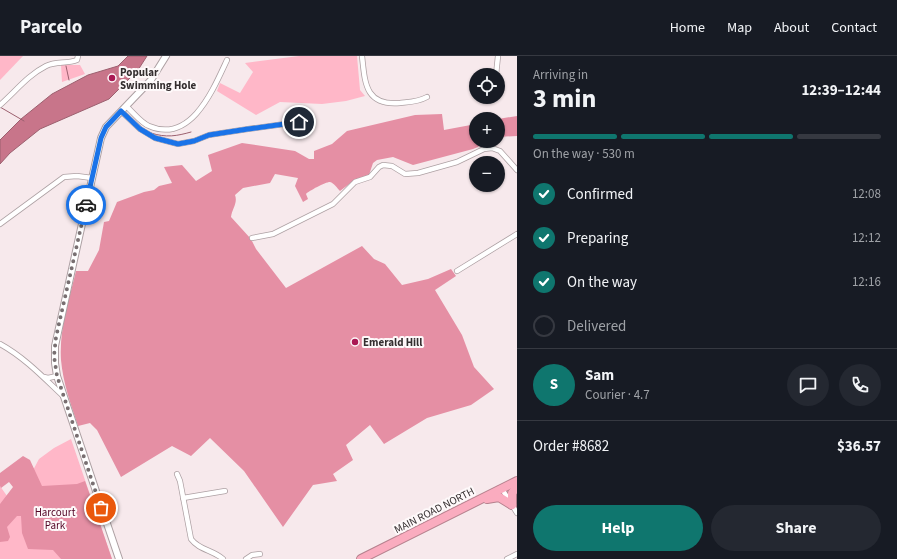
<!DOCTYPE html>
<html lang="en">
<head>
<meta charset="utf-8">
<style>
	:root { --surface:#171b24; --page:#242831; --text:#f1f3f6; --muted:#9ea1a6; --line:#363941; --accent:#0f766e }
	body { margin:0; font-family:"Source Sans 3",sans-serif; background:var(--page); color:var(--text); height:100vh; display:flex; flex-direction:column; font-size:15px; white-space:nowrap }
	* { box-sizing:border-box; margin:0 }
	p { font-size:13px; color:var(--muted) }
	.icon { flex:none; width:22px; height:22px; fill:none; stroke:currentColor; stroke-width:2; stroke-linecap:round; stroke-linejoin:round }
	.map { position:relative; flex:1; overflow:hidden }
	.panel { display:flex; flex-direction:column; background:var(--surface); width:380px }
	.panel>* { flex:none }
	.controls { position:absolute; left:469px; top:12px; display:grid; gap:8px }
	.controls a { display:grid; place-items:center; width:36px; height:36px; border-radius:50%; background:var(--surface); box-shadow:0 1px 3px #0004; font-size:20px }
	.pin { position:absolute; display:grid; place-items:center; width:34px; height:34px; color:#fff; margin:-17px; border:2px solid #fff; border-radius:50%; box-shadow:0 1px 4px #0007 }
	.courier { position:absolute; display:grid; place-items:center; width:40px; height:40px; margin:-20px; border:3px solid #1a73e8; border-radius:50%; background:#fff; color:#222; box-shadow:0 1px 5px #0007 }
	.summary em { font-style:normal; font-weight:700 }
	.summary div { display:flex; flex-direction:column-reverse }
	.summary { display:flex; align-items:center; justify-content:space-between; height:68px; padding:0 16px }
	h1 { font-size:26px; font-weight:700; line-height:30px }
	.bar { display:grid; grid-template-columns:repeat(4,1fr); gap:6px 4px; align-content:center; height:48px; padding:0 16px }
	.bar i { height:5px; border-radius:3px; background:var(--line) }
	.bar .on { background:var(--accent) }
	.bar p { grid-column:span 4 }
	.line { display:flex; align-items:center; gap:10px; padding:0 16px; border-top:1px solid var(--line) }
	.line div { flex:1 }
	.round { display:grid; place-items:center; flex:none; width:42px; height:42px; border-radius:21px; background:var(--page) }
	ol { padding:0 16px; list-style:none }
	li { display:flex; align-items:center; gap:12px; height:44px }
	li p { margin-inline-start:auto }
	li .icon { padding:4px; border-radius:50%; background:var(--accent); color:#fff; stroke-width:4 }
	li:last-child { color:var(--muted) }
	li i { width:22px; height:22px; border:2px solid var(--line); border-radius:50% }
	.cta { display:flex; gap:8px; margin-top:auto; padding:8px 16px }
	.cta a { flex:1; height:46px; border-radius:24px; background:var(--accent); color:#fff; font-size:16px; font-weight:700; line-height:46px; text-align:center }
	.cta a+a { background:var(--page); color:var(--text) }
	header { display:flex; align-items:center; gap:24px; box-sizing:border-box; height:56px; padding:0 20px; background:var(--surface); border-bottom:1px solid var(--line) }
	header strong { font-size:19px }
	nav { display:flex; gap:22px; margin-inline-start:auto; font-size:14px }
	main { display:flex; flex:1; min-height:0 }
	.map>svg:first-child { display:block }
	.green { fill:#ffb7c8 }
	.forest { fill:#e58fa4 }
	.water { fill:#c8758a; stroke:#9c606f }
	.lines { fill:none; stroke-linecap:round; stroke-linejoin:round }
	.stream { stroke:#9c606f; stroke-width:1 }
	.street-casing { stroke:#ada0a3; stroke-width:6 }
	.secondary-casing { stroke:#ada0a3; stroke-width:8 }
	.highway-casing { stroke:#b5808d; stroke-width:10 }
	.street { stroke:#fff; stroke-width:4.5 }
	.secondary { stroke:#fff; stroke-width:6 }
	.highway { stroke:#faacbf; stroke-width:8 }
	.done { stroke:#786f71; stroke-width:4; stroke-dasharray:0 7.2 }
	.route { stroke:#1a73e8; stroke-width:5 }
	.poi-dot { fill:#aa1954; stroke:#fef9fa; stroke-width:1.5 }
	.labels { text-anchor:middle; stroke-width:4; stroke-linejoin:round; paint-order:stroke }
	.poi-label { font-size:11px; font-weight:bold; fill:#342e2f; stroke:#fef9fa; text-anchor:start }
	.street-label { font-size:11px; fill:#342e2f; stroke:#fef9fa }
	.park-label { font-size:11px; fill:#530525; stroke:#fef9fa }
</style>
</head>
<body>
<header>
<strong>Parcelo</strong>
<nav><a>Home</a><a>Map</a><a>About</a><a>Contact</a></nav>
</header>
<main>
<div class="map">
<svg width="517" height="503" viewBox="0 0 517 503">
	<rect width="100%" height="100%" fill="#f7e9ec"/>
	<g class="green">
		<path d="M0 0H23L0 24Z"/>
		<path d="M299 0H357L360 34 365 40 346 45 322 48 280 46 256 59 217 35 220 27 240 37 253 16 245 7Z"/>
		<path d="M61 9H80L85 18 62 26Z"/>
		<path d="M71 383 112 503H0V430L14 450 39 403 54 392Z"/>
	</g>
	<g class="forest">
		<path d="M442 58 444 74 476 68V85H484L478 91 473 93 413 109 393 101 377 104 373 107 369 119 353 125 340 135C337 132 334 127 330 126 325 126 309 135 306 138L308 143 303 146 295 130 298 122 275 118 270 127 243 132 235 139C238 147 232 153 231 161L251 183 256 193 286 232 362 190 374 203 385 208 402 229 428 223 451 213 456 220 435 234 462 279 474 311 494 333 471 349 427 362 384 388 370 369 346 389 353 404 333 418 337 425 313 429 283 471 244 415 210 382 191 400 172 390 121 421 97 374 90 367 78 370C71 349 63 327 61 304 59 274 69 244 76 215H88L99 194 104 166 109 165 117 146 144 136 154 134 159 130 172 127 164 111 182 109 196 125 212 115 208 99 242 87 295 95 309 103H314V95L332 88 347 75 415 59Z"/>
		<path d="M517 60V80L498 81V63Z"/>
		<path d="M23 400 30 404 42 430 77 428 85 425 91 442 87 447 96 456 112 503H61L53 494 28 493 22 477 21 460H17L7 471 10 481 8 485 0 486V448L13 431 9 426 1 432 0 430V417Z"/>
	</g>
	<path class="water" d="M128 0H147L138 14 109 43 40 73 10 97 0 108V84L21 63 52 38 88 19 118 10Z"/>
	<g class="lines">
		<g class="stream">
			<path d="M66 10 69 24"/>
			<path d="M0 51 24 65"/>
			<path d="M128 58 143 73"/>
			<path d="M151 77C166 82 177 80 191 76"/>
		</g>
		<g class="street-casing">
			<g id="street">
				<path d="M362 0C365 27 365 50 400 47 409 46 418 46 427 41"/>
				<path d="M496 19 498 0"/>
				<path d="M0 49C15 36 28 19 46 10 56 5 67 8 77 4L78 0"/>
				<path d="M126 50C133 56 141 67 149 70 191 88 213 34 227 4"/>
				<path d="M121 55 140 73 155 82 178 88 194 85 209 79 248 73 299 66"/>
				<path d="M0 168 64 121 77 120 92 122"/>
				<path d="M252 182 273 178 333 148 355 126 370 121 379 111 383 109 392 110 405 118 418 117 457 106 484 93 492 92 500 95 517 114"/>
				<path d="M457 215 517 178"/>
				<path d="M0 288C24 301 44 322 63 340"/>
				<path d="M44 321 48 322 57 320"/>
				<path d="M177 418 180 425 191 483C199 494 213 494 223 503"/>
				<path d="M502 433 517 457"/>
				<path d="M183 442 225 435"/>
				<path d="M246 503 252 499 260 498"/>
				<path d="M507 503 517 498"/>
			</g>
		</g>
		<g class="secondary-casing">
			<path id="secondary" d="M119 503 57 320 55 307V290L101 82 106 71 151 24 166 0"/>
		</g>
		<g class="highway-casing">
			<g id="highway">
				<path d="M487 443 499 441 512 449"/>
				<path d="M512 449V437L517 431"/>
				<path d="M361 503 517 425"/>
			</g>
		</g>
		<use href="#street" class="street"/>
		<use href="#secondary" class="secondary"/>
		<use href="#highway" class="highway"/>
	</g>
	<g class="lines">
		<path class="done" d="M86 149 56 281 54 300 57 320 101 452"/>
		<path class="route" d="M86 149 101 82 106 71 121 55 140 73 155 82 178 88 194 85 209 79 248 73 299 66"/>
	</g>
	<g class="poi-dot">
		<circle cx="112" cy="22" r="4"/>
		<circle cx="355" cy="286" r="4"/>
	</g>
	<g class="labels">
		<g class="poi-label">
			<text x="120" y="20">Popular<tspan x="120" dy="13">Swimming Hole</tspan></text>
			<text x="363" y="290">Emerald Hill</text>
		</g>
		<g class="street-label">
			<text transform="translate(434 454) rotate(-27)" y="4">MAIN ROAD NORTH</text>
		</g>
		<g class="park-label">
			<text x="55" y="460">Harcourt<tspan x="55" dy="13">Park</tspan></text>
		</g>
	</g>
</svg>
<div class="controls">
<a><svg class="icon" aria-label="locate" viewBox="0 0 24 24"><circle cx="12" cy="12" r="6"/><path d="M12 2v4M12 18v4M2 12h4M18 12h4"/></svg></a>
<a>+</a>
<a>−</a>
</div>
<div class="pin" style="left:101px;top:452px;background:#ea580c"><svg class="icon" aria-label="bag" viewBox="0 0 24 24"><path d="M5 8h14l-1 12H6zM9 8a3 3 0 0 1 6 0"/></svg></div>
<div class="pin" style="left:299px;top:66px;background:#1f2937"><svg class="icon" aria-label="home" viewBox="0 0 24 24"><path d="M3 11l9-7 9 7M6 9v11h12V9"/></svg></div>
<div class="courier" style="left:86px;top:149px"><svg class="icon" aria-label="car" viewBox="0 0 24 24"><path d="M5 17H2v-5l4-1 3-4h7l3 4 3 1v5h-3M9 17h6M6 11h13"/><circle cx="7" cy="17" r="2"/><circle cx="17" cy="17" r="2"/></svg></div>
</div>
<section class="panel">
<div class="summary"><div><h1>3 min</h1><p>Arriving in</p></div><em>12:39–12:44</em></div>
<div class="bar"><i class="on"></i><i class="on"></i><i class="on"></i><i></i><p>On the way · 530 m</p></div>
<ol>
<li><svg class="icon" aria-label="check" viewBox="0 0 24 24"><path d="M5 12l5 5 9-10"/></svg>Confirmed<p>12:08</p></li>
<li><svg class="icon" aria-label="check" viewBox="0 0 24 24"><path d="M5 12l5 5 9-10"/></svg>Preparing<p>12:12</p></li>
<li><svg class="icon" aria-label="check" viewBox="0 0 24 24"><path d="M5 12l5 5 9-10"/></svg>On the way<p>12:16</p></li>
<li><i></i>Delivered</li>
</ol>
<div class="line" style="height:72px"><b class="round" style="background:var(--accent);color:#fff">S</b><div><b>Sam</b><p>Courier · 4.7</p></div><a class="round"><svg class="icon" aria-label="chat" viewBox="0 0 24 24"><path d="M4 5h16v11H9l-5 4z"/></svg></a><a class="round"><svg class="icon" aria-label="phone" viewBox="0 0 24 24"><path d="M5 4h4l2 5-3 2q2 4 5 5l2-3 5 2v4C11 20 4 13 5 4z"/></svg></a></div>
<div class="line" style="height:52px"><div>Order #8682</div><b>$36.57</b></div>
<div class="cta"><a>Help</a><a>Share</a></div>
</section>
</main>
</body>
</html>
